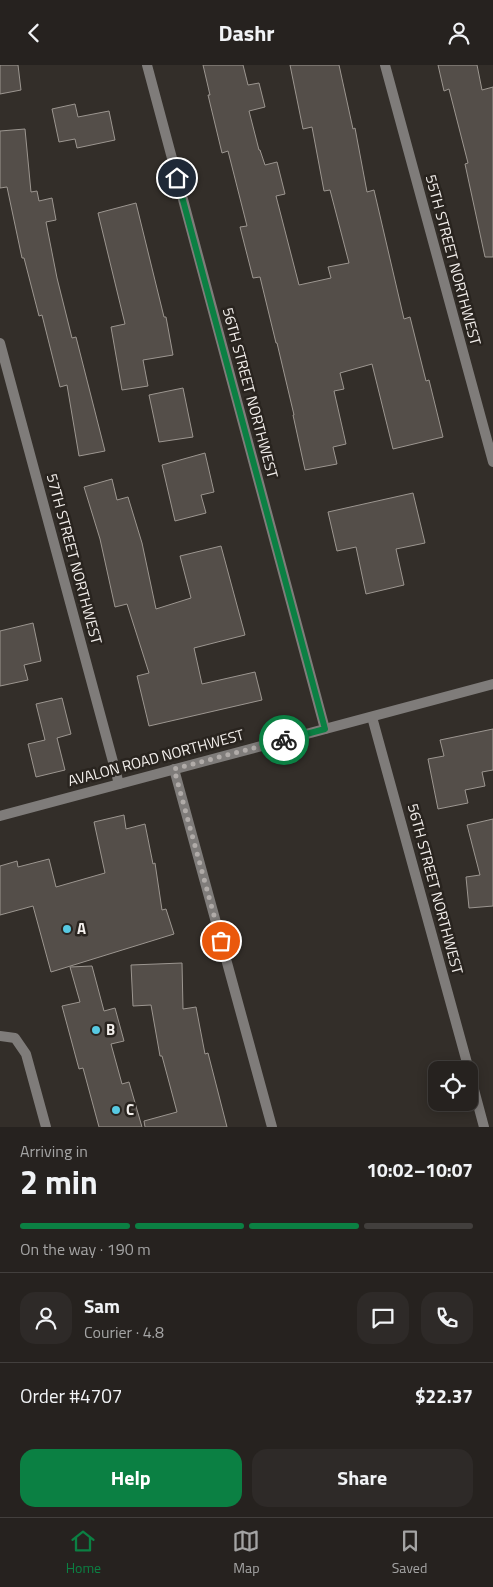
<!DOCTYPE html>
<html lang="en">
<head>
<meta charset="utf-8">
<style>
	:root { --surface:#26221f; --page:#2e2a28; --text:#f1f3f6; --muted:#a4a4a4; --line:#423f3d; --accent:#0b8043 }
	body { margin:0; font-family:"Titillium Web",sans-serif; background:var(--page); color:var(--text); height:100vh; display:flex; flex-direction:column; font-size:19px; white-space:nowrap }
	* { box-sizing:border-box; margin:0 }
	p { font-size:16px; color:var(--muted) }
	.icon { flex:none; width:28px; height:28px; fill:none; stroke:currentColor; stroke-width:2; stroke-linecap:round; stroke-linejoin:round }
	.map { position:relative; height:1062px; overflow:hidden }
	.details { display:flex; flex-direction:column; background:var(--surface); flex:1 }
	.details>* { flex:none }
	.tools { position:absolute; left:428px; top:996px; display:grid; gap:10px }
	.tools a { display:grid; place-items:center; width:50px; height:50px; border-radius:10px; background:var(--surface); box-shadow:0 2px 12px #0003,0 0 0 1px var(--line); font-size:25px }
	.pin { position:absolute; display:grid; place-items:center; width:42px; height:42px; color:#fff; margin:-21px; border:2px solid #fff; border-radius:50%; box-shadow:0 1px 5px #0007 }
	.courier { position:absolute; display:grid; place-items:center; width:50px; height:50px; margin:-25px; border:4px solid #0b8043; border-radius:50%; background:#fff; color:#222; box-shadow:0 1px 6px #0007 }
	.headline em { font-style:normal; font-weight:700 }
	.headline div { display:flex; flex-direction:column-reverse }
	.headline { display:flex; align-items:center; justify-content:space-between; height:85px; padding:0 20px }
	h1 { font-size:32px; font-weight:700; line-height:38px }
	.bar { display:grid; grid-template-columns:repeat(4,1fr); gap:8px 5px; align-content:center; height:60px; padding:0 20px }
	.bar i { height:6px; border-radius:4px; background:var(--line) }
	.bar .selected { background:var(--accent) }
	.bar p { grid-column:span 4 }
	.line { display:flex; align-items:center; gap:12px; padding:0 20px; border-top:1px solid var(--line) }
	.line div { flex:1 }
	.round { display:grid; place-items:center; flex:none; width:52px; height:52px; border-radius:15px; background:var(--page) }
	.action { display:flex; gap:10px; margin-top:auto; padding:10px 20px }
	.action a { flex:1; height:58px; border-radius:15px; background:var(--accent); color:#fff; font-size:20px; font-weight:700; line-height:58px; text-align:center }
	.action a+a { background:var(--page); color:var(--text) }
	header { display:flex; justify-content:space-between; align-items:center; height:65px; padding:0 20px; background:var(--surface); font-size:22px; font-weight:700 }
	.menu { display:flex; justify-content:space-around; align-items:center; height:70px; border-top:1px solid var(--line); background:var(--surface); font-size:14px; color:var(--muted) }
	.menu a { display:grid; justify-items:center; gap:2px }
	.menu .selected { color:var(--accent) }
	.map>svg:first-child { display:block }
	.building { fill:#544e49; stroke:#9c9690 }
	.lines { fill:none; stroke-linecap:round; stroke-linejoin:round }
	.service { stroke:#7f7c7a; stroke-width:10 }
	.minor { stroke:#7f7c7a; stroke-width:10 }
	.done { stroke:#b0aba8; stroke-width:5; stroke-dasharray:0 9 }
	.route { stroke:#0b8043; stroke-width:6 }
	.poi-dot { fill:#57c9e2; stroke:#29241f; stroke-width:2 }
	.labels { text-anchor:middle; stroke-width:5; stroke-linejoin:round; paint-order:stroke }
	.street-label { font-size:15px; fill:#f3efec; stroke:#29241f }
	.poi-label { font-size:15px; font-weight:bold; fill:#f3efec; stroke:#29241f; text-anchor:start }
</style>
</head>
<body>
<header><svg class="icon" aria-label="back" viewBox="0 0 24 24"><path d="M15 5l-7 7 7 7"/></svg>Dashr<svg class="icon" aria-label="person" viewBox="0 0 24 24"><circle cx="12" cy="8" r="4"/><path d="M4 21q1-7 8-7t8 7"/></svg></header>
<div class="map">
<svg width="493" height="1062" viewBox="0 0 493 1062">
	<rect width="100%" height="100%" fill="#332e29"/>
	<g class="building">
		<path d="M0 0H18L21 25 0 29Z"/>
		<path d="M203 0H243L248 20 259 18 265 42 249 46 259 85H260L265 100 277 97 285 129 276 131 299 220 331 213 328 202 349 198 330 125 324 126 312 62 303 64 290 0H339L353 64 355 63 367 127 374 125 404 254 410 252 426 316 429 315 443 372 393 384 372 299 340 308 344 324 334 326 346 379 333 382 337 399 305 405 293 350H294L277 278H276L260 212 253 213 240 162 247 161 228 86 222 88 208 30H210Z"/>
		<path d="M438 0H477L482 25 493 22V192H485L465 99 468 98 449 24 444 26Z"/>
		<path d="M75 39 78 52 109 46 115 75 77 83 75 74 59 77 52 44Z"/>
		<path d="M25 64 31 127 37 126 39 136 52 133 56 155 46 157 57 213 72 273 76 272 105 386 79 391 67 320 60 322 42 250 39 251 24 193H22L7 122 0 123V66Z"/>
		<path d="M136 138 164 252H166L173 290 143 295 148 321 122 325 111 262 125 259 98 148Z"/>
		<path d="M183 323 193 372 159 377 149 330Z"/>
		<path d="M205 388 214 427 201 430 206 448 175 456 162 400Z"/>
		<path d="M112 414 117 435 128 432 142 478 156 544 191 533 180 491 221 481 245 570 194 583 202 619 255 607 262 635 149 661 137 611 149 608 127 539 115 542 100 474 84 422Z"/>
		<path d="M413 428 425 478 396 484 404 520 366 529 356 482 337 486 328 447Z"/>
		<path d="M33 558 41 596 24 600 28 615 0 621V566Z"/>
		<path d="M62 633 71 669 57 673 65 705 36 712 28 679 45 675 36 639Z"/>
		<path d="M493 664V705L482 707 485 721 465 725 468 738 438 744 428 694 444 691 440 675Z"/>
		<path d="M124 750 126 764 145 759 153 799 155 798 162 845 166 844 174 869 51 907 33 841 0 850V801L17 796 18 802 49 794 56 822 105 808 94 757Z"/>
		<path d="M493 754V841L469 843 466 812 480 810 467 760Z"/>
		<path d="M182 898 183 944 196 942 205 989 208 988 227 1062H145L144 1056 177 1047 162 991H160L151 940 133 941 131 900Z"/>
		<path d="M92 901 104 946 115 943 124 976 111 979 122 1019 129 1017 142 1062H99L83 1003 79 1004 62 941 80 937 70 902Z"/>
	</g>
	<g class="lines">
		<path class="service" d="M0 971 15 973 26 989 46 1062"/>
		<g class="minor">
			<path d="M147 0 325 664"/>
			<path d="M385 0 493 397"/>
			<path d="M0 278 119 719"/>
			<path d="M372 652 469 1005"/>
			<path d="M174 704 272 1062"/>
			<path d="M0 751 493 619"/>
			<path d="M469 1006 484 1062"/>
		</g>
	</g>
	<g class="lines">
		<path class="done" d="M221 876 174 704 284 675"/>
		<path class="route" d="M177 113 325 664 284 675"/>
	</g>
	<g class="poi-dot">
		<circle cx="67" cy="864" r="5"/>
		<circle cx="96" cy="965" r="5"/>
		<circle cx="116" cy="1045" r="5"/>
	</g>
	<g class="labels">
		<g class="street-label">
			<text transform="translate(453 195) rotate(75)" y="5">55TH STREET NORTHWEST</text>
			<text transform="translate(250 328) rotate(75)" y="5">56TH STREET NORTHWEST</text>
			<text transform="translate(74 494) rotate(75)" y="5">57TH STREET NORTHWEST</text>
			<text transform="translate(156 693) rotate(-15)" y="5">AVALON ROAD NORTHWEST</text>
			<text transform="translate(435 824) rotate(75)" y="5">56TH STREET NORTHWEST</text>
		</g>
		<g class="poi-label">
			<text x="77" y="869">A</text>
			<text x="106" y="970">B</text>
			<text x="126" y="1050">C</text>
		</g>
	</g>
</svg>
<div class="tools">
<a><svg class="icon" aria-label="locate" viewBox="0 0 24 24"><circle cx="12" cy="12" r="6"/><path d="M12 2v4M12 18v4M2 12h4M18 12h4"/></svg></a>
</div>
<div class="pin" style="left:221px;top:876px;background:#ea580c"><svg class="icon" aria-label="bag" viewBox="0 0 24 24"><path d="M5 8h14l-1 12H6zM9 8a3 3 0 0 1 6 0"/></svg></div>
<div class="pin" style="left:177px;top:113px;background:#1f2937"><svg class="icon" aria-label="home" viewBox="0 0 24 24"><path d="M3 11l9-7 9 7M6 9v11h12V9"/></svg></div>
<div class="courier" style="left:284px;top:675px"><svg class="icon" aria-label="bike" viewBox="0 0 24 24"><circle cx="6" cy="16" r="4"/><circle cx="18" cy="16" r="4"/><path d="M6 16l4-8h5l3 8M10 8l3 8H6M13 5h3"/></svg></div>
</div>
<section class="details">
<div class="headline"><div><h1>2 min</h1><p>Arriving in</p></div><em>10:02–10:07</em></div>
<div class="bar"><i class="selected"></i><i class="selected"></i><i class="selected"></i><i></i><p>On the way · 190 m</p></div>
<div class="line" style="height:90px"><a class="round"><svg class="icon" aria-label="person" viewBox="0 0 24 24"><circle cx="12" cy="8" r="4"/><path d="M4 21q1-7 8-7t8 7"/></svg></a><div><b>Sam</b><p>Courier · 4.8</p></div><a class="round"><svg class="icon" aria-label="chat" viewBox="0 0 24 24"><path d="M4 5h16v11H9l-5 4z"/></svg></a><a class="round"><svg class="icon" aria-label="phone" viewBox="0 0 24 24"><path d="M5 4h4l2 5-3 2q2 4 5 5l2-3 5 2v4C11 20 4 13 5 4z"/></svg></a></div>
<div class="line" style="height:65px"><div>Order #4707</div><b>$22.37</b></div>
<div class="action"><a>Help</a><a>Share</a></div>
</section>
<nav class="menu">
<a class="selected"><svg class="icon" aria-label="home" viewBox="0 0 24 24"><path d="M3 11l9-7 9 7M6 9v11h12V9"/></svg>Home</a>
<a><svg class="icon" aria-label="map" viewBox="0 0 24 24"><path d="M3 6l6-2 6 2 6-2v14l-6 2-6-2-6 2zM9 4v14M15 6v14"/></svg>Map</a>
<a><svg class="icon" aria-label="saved" viewBox="0 0 24 24"><path d="M7 4h10v16l-5-4-5 4z"/></svg>Saved</a>
</nav>
</body>
</html>
